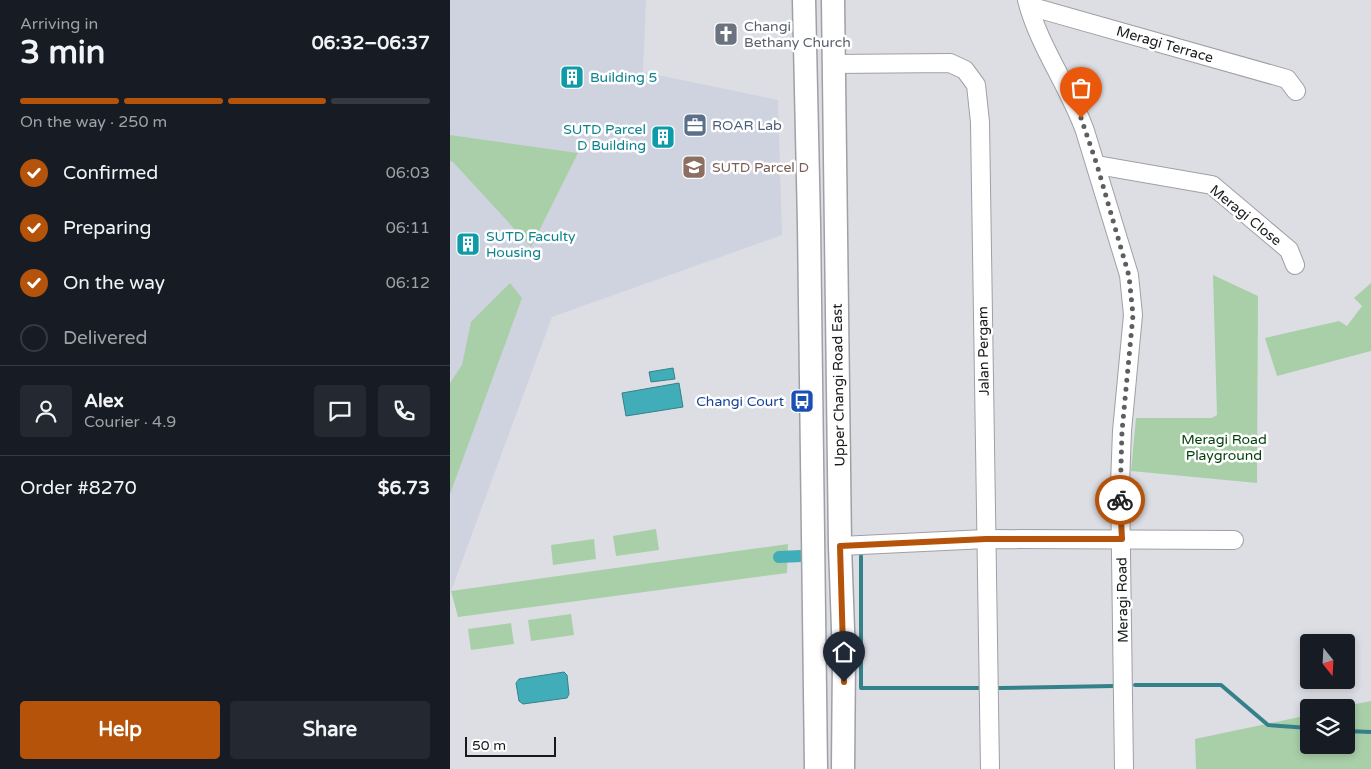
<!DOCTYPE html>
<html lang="en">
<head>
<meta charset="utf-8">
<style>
	:root { --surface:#171b24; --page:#242831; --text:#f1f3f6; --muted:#9ea1a6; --line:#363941; --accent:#b45309 }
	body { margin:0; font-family:"Varela Round",sans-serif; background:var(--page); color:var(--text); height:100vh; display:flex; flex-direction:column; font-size:19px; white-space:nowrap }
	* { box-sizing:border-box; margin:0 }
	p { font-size:16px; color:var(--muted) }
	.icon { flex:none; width:28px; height:28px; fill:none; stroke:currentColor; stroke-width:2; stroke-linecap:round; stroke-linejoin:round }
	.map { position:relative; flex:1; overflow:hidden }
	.details { display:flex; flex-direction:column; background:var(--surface); width:450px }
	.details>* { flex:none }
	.needle { width:32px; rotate:162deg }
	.tools { position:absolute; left:850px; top:634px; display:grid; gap:10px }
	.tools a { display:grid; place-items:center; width:55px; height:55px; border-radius:5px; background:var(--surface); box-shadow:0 2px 8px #0003; font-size:25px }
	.scale { position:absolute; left:15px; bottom:12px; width:91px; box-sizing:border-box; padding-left:5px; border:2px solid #18191b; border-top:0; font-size:14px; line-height:18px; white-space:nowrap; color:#18191b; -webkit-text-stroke:4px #fff; paint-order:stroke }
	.pin { position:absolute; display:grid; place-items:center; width:42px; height:42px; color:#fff; margin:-51px -21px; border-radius:50% 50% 50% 0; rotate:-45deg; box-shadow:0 0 5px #0007 }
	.pin .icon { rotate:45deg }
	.courier { position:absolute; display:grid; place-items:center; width:50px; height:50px; margin:-25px; border:4px solid #b45309; border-radius:50%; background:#fff; color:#222; box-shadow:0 1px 6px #0007 }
	.overview em { font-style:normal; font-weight:800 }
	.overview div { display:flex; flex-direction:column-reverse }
	.overview { display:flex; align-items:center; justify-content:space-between; height:85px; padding:0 20px }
	h1 { font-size:32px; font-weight:800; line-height:38px }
	.bar { display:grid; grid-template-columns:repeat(4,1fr); gap:8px 5px; align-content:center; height:60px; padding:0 20px }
	.bar i { height:6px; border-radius:4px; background:var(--line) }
	.bar .active { background:var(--accent) }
	.bar p { grid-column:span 4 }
	.line { display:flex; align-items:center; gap:12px; padding:0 20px; border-top:1px solid var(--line) }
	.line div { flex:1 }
	.round { display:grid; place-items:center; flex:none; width:52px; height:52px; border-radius:5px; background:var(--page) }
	ol { padding:0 20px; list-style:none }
	li { display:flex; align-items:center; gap:15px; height:55px }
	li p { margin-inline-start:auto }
	li .icon { padding:5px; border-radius:50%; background:var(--accent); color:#fff; stroke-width:4 }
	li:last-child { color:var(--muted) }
	li i { width:28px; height:28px; border:2px solid var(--line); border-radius:50% }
	.action { display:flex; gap:10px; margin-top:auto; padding:10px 20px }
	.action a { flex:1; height:58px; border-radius:5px; background:var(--accent); color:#fff; font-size:20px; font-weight:800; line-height:58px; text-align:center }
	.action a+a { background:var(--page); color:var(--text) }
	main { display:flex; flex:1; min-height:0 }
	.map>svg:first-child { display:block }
	.built { fill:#cfd2df }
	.green { fill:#a9cfa9 }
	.water { fill:#41adb9; stroke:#35818a }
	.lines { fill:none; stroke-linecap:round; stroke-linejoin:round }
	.stream { stroke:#35818a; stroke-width:4 }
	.canal { stroke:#41adb9; stroke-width:12 }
	.minor-casing { stroke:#9fa0a5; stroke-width:20 }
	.major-casing { stroke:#9fa0a5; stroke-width:25 }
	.minor { stroke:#fff; stroke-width:18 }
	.major { stroke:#fff; stroke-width:22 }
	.done { stroke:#5d5e61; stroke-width:5; stroke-dasharray:0 9 }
	.route { stroke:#b45309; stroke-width:6 }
	.labels { text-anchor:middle; stroke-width:5; stroke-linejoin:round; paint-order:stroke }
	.worship-label { font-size:14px; fill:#5b616d; stroke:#fff; text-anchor:start }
	.street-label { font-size:14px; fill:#18191b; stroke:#fff }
	.culture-label { font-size:14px; fill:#0d838f; stroke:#fff; text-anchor:start }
	.service-label { font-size:14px; fill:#4e5e75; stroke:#fff; text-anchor:start }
	.education-label { font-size:14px; fill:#785e54; stroke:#fff; text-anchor:start }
	.transit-label { font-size:14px; fill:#164399; stroke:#fff; text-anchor:end }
	.park-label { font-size:14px; fill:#003f09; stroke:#fff }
</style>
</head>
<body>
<main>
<section class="details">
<div class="overview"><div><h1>3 min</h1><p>Arriving in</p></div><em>06:32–06:37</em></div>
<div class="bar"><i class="active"></i><i class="active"></i><i class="active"></i><i></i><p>On the way · 250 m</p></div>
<ol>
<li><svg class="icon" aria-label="check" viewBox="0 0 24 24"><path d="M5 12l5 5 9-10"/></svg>Confirmed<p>06:03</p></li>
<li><svg class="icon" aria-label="check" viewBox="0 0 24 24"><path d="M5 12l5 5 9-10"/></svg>Preparing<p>06:11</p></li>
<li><svg class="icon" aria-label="check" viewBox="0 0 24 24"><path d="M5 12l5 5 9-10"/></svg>On the way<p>06:12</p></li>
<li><i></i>Delivered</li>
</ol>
<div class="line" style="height:90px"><a class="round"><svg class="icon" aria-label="person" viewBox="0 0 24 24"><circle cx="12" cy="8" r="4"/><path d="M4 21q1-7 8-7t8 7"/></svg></a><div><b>Alex</b><p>Courier · 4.9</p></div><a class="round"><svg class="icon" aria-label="chat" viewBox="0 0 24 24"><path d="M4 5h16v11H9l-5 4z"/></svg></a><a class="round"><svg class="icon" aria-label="phone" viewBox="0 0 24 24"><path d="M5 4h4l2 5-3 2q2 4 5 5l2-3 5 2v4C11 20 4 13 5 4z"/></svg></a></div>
<div class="line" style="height:65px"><div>Order #8270</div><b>$6.73</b></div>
<div class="action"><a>Help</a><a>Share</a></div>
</section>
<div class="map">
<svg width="921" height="769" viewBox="0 0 921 769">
	<rect width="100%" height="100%" fill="#dddee4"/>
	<path class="built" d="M0 0H196L193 72 328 100 332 235 102 317 1 591Z"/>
	<g class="green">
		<path d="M0 135 128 153 81 247 3 162 0 161Z"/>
		<path d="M763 275 808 296 807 483 681 471 686 418H762L767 415Z"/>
		<path d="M60 283 72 298 0 494V383L12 365 21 322Z"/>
		<path d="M921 283V351L827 376 815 338 889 321 897 326 912 306 904 298Z"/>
		<path d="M206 529 209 550 166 556 163 536Z"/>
		<path d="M144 539 146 559 103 565 101 545Z"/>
		<path d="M338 544 337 573 8 617 1 591Z"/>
		<path d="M121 614 124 635 81 641 78 620Z"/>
		<path d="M61 623 64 644 21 650 18 629Z"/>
		<path d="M921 701V769H746L745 739 859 715V745H896V708L891 707Z"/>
	</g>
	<g class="water">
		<path d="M223 368 225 379 201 382 199 372Z"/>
		<path d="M229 383 233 407 176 416 172 393Z"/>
		<path d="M114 672 117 675 119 694 117 698 73 704 69 701 66 683 69 679Z"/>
	</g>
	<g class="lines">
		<g class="stream">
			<path d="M411 556V688H528"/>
			<path d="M685 685H771L818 725 859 728"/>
			<path d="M549 688 664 686"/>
			<path d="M896 731 921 732"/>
		</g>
		<path class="canal" d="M329 557 352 556"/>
		<g class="minor-casing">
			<g id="minor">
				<path d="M577 0C589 47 619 86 635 131L679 275 683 315 672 431 670 484 674 769"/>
				<path d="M579 6 837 79 846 91"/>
				<path d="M384 64 500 63 515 70 526 85 530 122 540 769"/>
				<path d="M647 165 762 185 839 250 845 265"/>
				<path d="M390 546 536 539 784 540"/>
			</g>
		</g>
		<g class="major-casing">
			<g id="major">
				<path d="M354 0 359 224 366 769"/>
				<path d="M383 0 390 546 394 657 393 769"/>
			</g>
		</g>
		<use href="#minor" class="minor"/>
		<use href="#major" class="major"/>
	</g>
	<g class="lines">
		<path class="done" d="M631 118 647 165 679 276 683 315 672 431 670 500"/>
		<path class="route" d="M394 682 390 546 536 539H672L670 500"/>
	</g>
	<defs>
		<g id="church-square" transform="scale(1.25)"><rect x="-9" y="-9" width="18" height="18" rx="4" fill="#6b7280" stroke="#fff"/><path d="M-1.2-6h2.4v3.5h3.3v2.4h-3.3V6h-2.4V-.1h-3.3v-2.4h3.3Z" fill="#fff"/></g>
		<g id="building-square" transform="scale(1.25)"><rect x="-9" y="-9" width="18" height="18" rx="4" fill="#0f9aa8" stroke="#fff"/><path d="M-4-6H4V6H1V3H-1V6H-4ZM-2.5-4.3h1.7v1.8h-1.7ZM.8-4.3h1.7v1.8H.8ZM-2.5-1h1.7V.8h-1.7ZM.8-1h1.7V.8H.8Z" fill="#fff"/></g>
		<g id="office-square" transform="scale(1.25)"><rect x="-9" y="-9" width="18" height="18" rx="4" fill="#5c6f8a" stroke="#fff"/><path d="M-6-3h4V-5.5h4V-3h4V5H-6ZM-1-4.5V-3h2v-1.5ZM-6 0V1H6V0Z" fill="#fff"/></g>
		<g id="university-square" transform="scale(1.25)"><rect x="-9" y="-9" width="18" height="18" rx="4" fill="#8d6e63" stroke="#fff"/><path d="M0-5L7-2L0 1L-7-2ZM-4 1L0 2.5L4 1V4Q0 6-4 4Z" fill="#fff"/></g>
		<g id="bus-square" transform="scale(1.25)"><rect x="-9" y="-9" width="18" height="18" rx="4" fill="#1a4fb4" stroke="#fff"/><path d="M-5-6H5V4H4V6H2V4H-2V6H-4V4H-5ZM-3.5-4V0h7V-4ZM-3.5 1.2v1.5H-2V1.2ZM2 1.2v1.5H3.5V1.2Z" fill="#fff"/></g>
	</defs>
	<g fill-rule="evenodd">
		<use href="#church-square" x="276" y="34"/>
		<use href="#building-square" x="122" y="77"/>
		<use href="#office-square" x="245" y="125"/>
		<use href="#building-square" x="213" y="137"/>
		<use href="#university-square" x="244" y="167"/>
		<use href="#building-square" x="18" y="244"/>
		<use href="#bus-square" x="352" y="401"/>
	</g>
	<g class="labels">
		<g class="worship-label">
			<text x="294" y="31">Changi<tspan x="294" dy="16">Bethany Church</tspan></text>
		</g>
		<g class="street-label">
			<text transform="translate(715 44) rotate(16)" y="5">Meragi Terrace</text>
			<text transform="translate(796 215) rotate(39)" y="5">Meragi Close</text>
			<text transform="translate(533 351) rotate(-91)" y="5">Jalan Pergam</text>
			<text transform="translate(388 385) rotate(-91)" y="5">Upper Changi Road East</text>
			<text transform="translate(672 600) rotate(-91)" y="5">Meragi Road</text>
		</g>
		<g class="culture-label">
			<text x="140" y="82">Building 5</text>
			<text x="196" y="134" text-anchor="end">SUTD Parcel<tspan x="196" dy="16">D Building</tspan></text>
			<text x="36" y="241">SUTD Faculty<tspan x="36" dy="16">Housing</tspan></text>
		</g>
		<g class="service-label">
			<text x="262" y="130">ROAR Lab</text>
		</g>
		<g class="education-label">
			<text x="262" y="172">SUTD Parcel D</text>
		</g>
		<g class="transit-label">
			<text x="334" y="406">Changi Court</text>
		</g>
		<g class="park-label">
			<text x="774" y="444">Meragi Road<tspan x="774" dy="16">Playground</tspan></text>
		</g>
	</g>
</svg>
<div class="tools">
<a><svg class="needle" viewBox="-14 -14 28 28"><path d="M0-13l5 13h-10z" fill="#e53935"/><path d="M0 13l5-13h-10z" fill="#9ea1a6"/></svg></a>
<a><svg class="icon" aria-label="layers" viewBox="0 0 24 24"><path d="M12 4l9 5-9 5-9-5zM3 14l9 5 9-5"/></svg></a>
</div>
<div class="scale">50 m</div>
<div class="pin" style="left:631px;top:118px;background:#ea580c"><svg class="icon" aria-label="bag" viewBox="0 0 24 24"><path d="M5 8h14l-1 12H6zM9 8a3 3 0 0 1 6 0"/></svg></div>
<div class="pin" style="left:394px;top:682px;background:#1f2937"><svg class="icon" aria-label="home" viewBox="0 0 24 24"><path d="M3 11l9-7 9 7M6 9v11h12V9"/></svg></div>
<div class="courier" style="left:670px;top:500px"><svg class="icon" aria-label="bike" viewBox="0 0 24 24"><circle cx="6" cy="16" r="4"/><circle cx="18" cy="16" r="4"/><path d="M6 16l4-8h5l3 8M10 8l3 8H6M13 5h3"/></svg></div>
</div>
</main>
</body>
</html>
